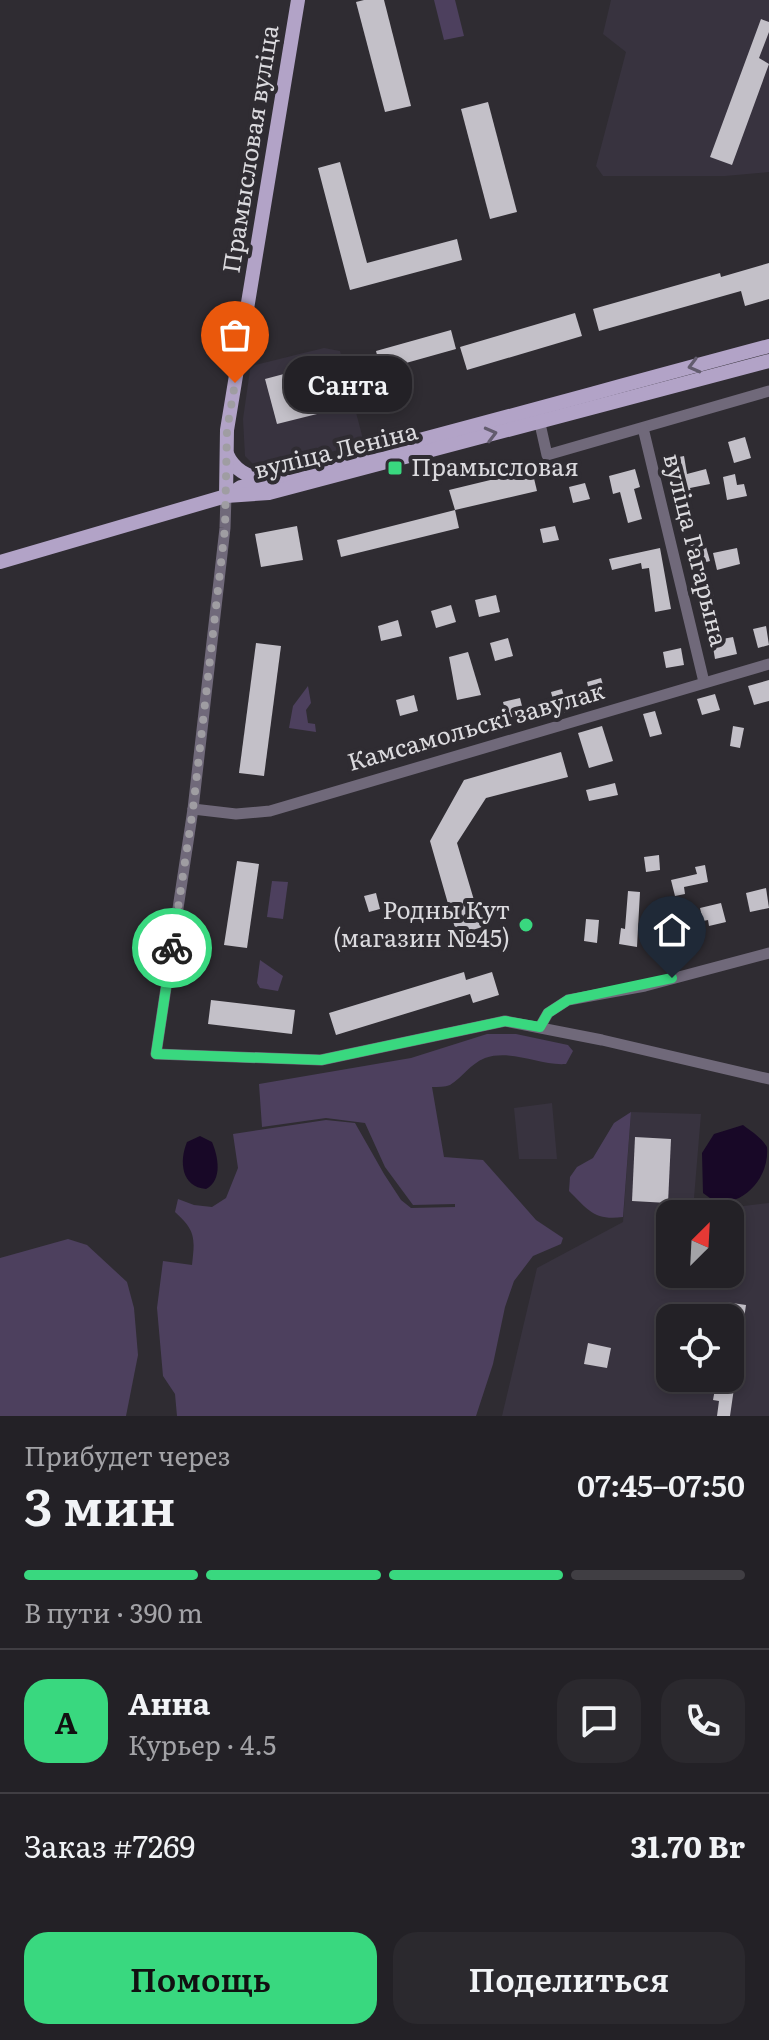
<!DOCTYPE html>
<html lang="ru">
<head>
<meta charset="utf-8">
<style>
	:root { --surface:#232126; --page:#2b292e; --text:#f1f3f6; --muted:#a3a3a7; --line:#403e43; --accent:#39d87f }
	body { margin:0; font-family:Literata,serif; background:var(--page); color:var(--text); height:100vh; display:flex; flex-direction:column; font-size:30px; white-space:nowrap }
	* { box-sizing:border-box; margin:0 }
	p { font-size:26px; color:var(--muted) }
	.icon { flex:none; width:44px; height:44px; fill:none; stroke:currentColor; stroke-width:2; stroke-linecap:round; stroke-linejoin:round }
	.map { position:relative; height:1416px; overflow:hidden }
	.side { display:flex; flex-direction:column; background:var(--surface); flex:1 }
	.side>* { flex:none }
	.needle { width:52px; rotate:24deg }
	.controls { position:absolute; left:656px; top:1200px; display:grid; gap:16px }
	.controls a { display:grid; place-items:center; width:88px; height:88px; border-radius:16px; background:var(--surface); box-shadow:0 4px 12px #0003,0 0 0 2px var(--line); font-size:40px }
	.pin { position:absolute; display:grid; place-items:center; width:68px; height:68px; color:#fff; margin:-82px -34px; border-radius:50% 50% 50% 0; rotate:-45deg; box-shadow:0 0 8px #0007 }
	.pin .icon { rotate:45deg }
	.courier { position:absolute; display:grid; place-items:center; width:80px; height:80px; margin:-40px; border:6px solid #39d87f; border-radius:50%; background:#fff; color:#222; box-shadow:0 2px 10px #0007 }
	.bubble { position:absolute; height:56px; border-radius:24px; background:var(--surface); box-shadow:0 4px 12px #0003,0 0 0 2px var(--line); font-size:26px; font-weight:600; line-height:56px; text-align:center }
	.head em { font-style:normal; font-weight:600 }
	.head div { display:flex; flex-direction:column-reverse }
	.head { display:flex; align-items:center; justify-content:space-between; height:136px; padding:0 24px }
	h1 { font-size:52px; font-weight:600; line-height:60px }
	.bar { display:grid; grid-template-columns:repeat(4,1fr); gap:12px 8px; align-content:center; height:96px; padding:0 24px }
	.bar i { height:10px; border-radius:6px; background:var(--line) }
	.bar .current { background:var(--accent) }
	.bar p { grid-column:span 4 }
	.line { display:flex; align-items:center; gap:20px; padding:0 24px; border-top:2px solid var(--line) }
	.line div { flex:1 }
	.round { display:grid; place-items:center; flex:none; width:84px; height:84px; border-radius:24px; background:var(--page) }
	.action { display:flex; gap:16px; margin-top:auto; padding:16px 24px }
	.action a { flex:1; height:92px; border-radius:24px; background:var(--accent); color:#111; font-size:32px; font-weight:600; line-height:92px; text-align:center }
	.action a+a { background:var(--page); color:var(--text) }
	.map>svg:first-child { display:block }
	.built { fill:#38333f; fill-rule:evenodd }
	.green { fill:#4d405e }
	.water { fill:#180827 }
	.building { fill:#c3c0c8 }
	.lines { fill:none; stroke-linecap:round; stroke-linejoin:round }
	.minor { stroke:#70697a; stroke-width:11 }
	.major { stroke:#b2a3c7; stroke-width:14 }
	.oneway { stroke:#635c6e }
	.done { stroke:#9f9da2; stroke-width:8; stroke-dasharray:0 14.4 }
	.route { stroke:#39d87f; stroke-width:10 }
	.poi-dot { fill:#39d87f; stroke:#2f2c32; stroke-width:3 }
	.labels { text-anchor:middle; stroke-width:8; stroke-linejoin:round; paint-order:stroke }
	.street-label { font-size:24px; fill:#dbdade; stroke:#2f2c32 }
	.poi-label { font-size:24px; fill:#dbdade; stroke:#2f2c32; text-anchor:start }
</style>
</head>
<body>
<div class="map">
<svg width="769" height="1416" viewBox="0 0 769 1416">
	<rect width="100%" height="100%" fill="#2f2c32"/>
	<g class="built">
		<path d="M611 0H769V172L725 176H603L596 166 626 52 603 34Z"/>
		<path d="M324 348 340 351 364 443 275 467 253 464 245 456 243 419 250 370 255 365Z"/>
		<path d="M552 1103 557 1159H519L514 1108Z"/>
		<path d="M631 1112 701 1114 694 1198 695 1204 703 1211 769 1203V1416H502L537 1268 623 1222ZM670 1214H730V1274H670ZM670 1318H730V1378H670Z"/>
	</g>
	<g class="green">
		<path d="M434 0H455L464 36 444 40Z"/>
		<path d="M308 686 311 703 306 710 308 723 315 724 316 732 289 728 293 706Z"/>
		<path d="M272 881 288 882 283 919 267 917Z"/>
		<path d="M260 960 283 976 278 991 260 988 257 983Z"/>
		<path d="M487 1034H516L568 1045 573 1051 566 1064C540 1066 512 1049 485 1058 470 1064 463 1077 450 1085 445 1087 438 1087 432 1087L444 1157 483 1160 536 1220 563 1238 561 1244 533 1256 514 1281 505 1307 493 1364 476 1416H177L175 1394 163 1376 157 1308 163 1261 192 1265C195 1238 196 1231 175 1212L178 1199 194 1205 212 1207 226 1198 238 1168 233 1134 326 1120 355 1123 384 1174 401 1200 411 1208 455 1207V1204L413 1205 385 1167 365 1123 326 1118 262 1127 259 1084 411 1058Z"/>
		<path d="M631 1112 623 1217C595 1221 588 1210 569 1191L570 1177 577 1167 593 1158 614 1123Z"/>
		<path d="M68 1239 87 1245 127 1282 134 1308 138 1355 126 1416H0V1258Z"/>
	</g>
	<g class="water">
		<path d="M743 1125C752 1132 761 1137 767 1147 769 1168 757 1189 739 1198 732 1201 722 1201 714 1201L703 1193 702 1153 714 1134Z"/>
		<path d="M200 1136 212 1142C218 1156 223 1180 206 1189 181 1187 179 1161 187 1142Z"/>
	</g>
	<g class="building">
		<path d="M364 0H384L411 106 385 112 356 2Z"/>
		<path d="M761 19 769 22V32L759 58 769 64 732 165 710 157Z"/>
		<path d="M488 102 517 212 490 219 461 109Z"/>
		<path d="M340 162 367 263 457 239 462 260 350 290 318 168Z"/>
		<path d="M769 263V299L745 306 741 291 599 331 593 309 720 273 721 277Z"/>
		<path d="M575 313 582 336 467 370 460 347Z"/>
		<path d="M451 330 456 349 381 370 376 351Z"/>
		<path d="M314 366 325 412 277 424 265 379Z"/>
		<path d="M745 437 751 458 734 463 728 442Z"/>
		<path d="M684 456 687 474 706 469 710 484 690 488 692 496 679 499 669 459Z"/>
		<path d="M635 469 640 487 634 489 642 519 628 523 620 492 613 494 609 476Z"/>
		<path d="M532 470 537 491 455 510 449 490Z"/>
		<path d="M735 474 737 485 744 484 747 496 727 500 723 477Z"/>
		<path d="M585 483 590 499 573 503 569 487Z"/>
		<path d="M455 510 459 528 341 557 337 540Z"/>
		<path d="M297 526 303 560 261 567 255 534Z"/>
		<path d="M555 526 559 540 543 543 540 529Z"/>
		<path d="M704 540 710 561 695 565 689 544Z"/>
		<path d="M660 548 671 609 655 612 649 568 642 569 641 563 612 570 609 559Z"/>
		<path d="M737 548 740 564 717 570 713 553Z"/>
		<path d="M712 588 715 604 701 607 697 592Z"/>
		<path d="M496 595 500 612 479 617 475 600Z"/>
		<path d="M451 605 456 622 436 628 431 611Z"/>
		<path d="M398 620 402 636 381 641 378 626Z"/>
		<path d="M766 626 769 645 758 648 753 629Z"/>
		<path d="M733 637 737 654 715 659 712 641Z"/>
		<path d="M508 638 513 656 495 661 490 643Z"/>
		<path d="M256 643 281 646 264 776 239 773Z"/>
		<path d="M681 648 684 665 666 668 663 652Z"/>
		<path d="M468 652 481 695 457 700 449 657Z"/>
		<path d="M601 678 605 692 590 695 587 682Z"/>
		<path d="M769 680V701L754 705 748 686Z"/>
		<path d="M562 689 568 712 557 715 551 692Z"/>
		<path d="M715 694 720 710 702 715 697 699Z"/>
		<path d="M414 695 418 711 400 716 396 700Z"/>
		<path d="M520 698 524 714 507 718 503 702Z"/>
		<path d="M655 711 662 734 650 737 643 714Z"/>
		<path d="M602 726 613 761 589 768 578 733Z"/>
		<path d="M733 726 744 728 740 748 730 746Z"/>
		<path d="M561 752 568 777 486 798 457 843 482 927 457 935 430 841 464 780Z"/>
		<path d="M615 783 618 795 589 801 586 790Z"/>
		<path d="M659 855 660 870 646 872 644 857Z"/>
		<path d="M237 861 259 864 247 948 224 945Z"/>
		<path d="M705 865 708 882 684 887 685 894 675 896 671 880 697 874 695 867Z"/>
		<path d="M766 888 769 908 750 912 746 893Z"/>
		<path d="M628 891 640 892 637 947 619 944 621 928 625 929Z"/>
		<path d="M376 893 380 909 369 912 364 896Z"/>
		<path d="M721 903 726 922 709 926 708 920 703 921 700 908Z"/>
		<path d="M674 912 681 931 665 936 658 917Z"/>
		<path d="M586 919 599 920 597 943 584 941Z"/>
		<path d="M464 972 466 980 492 972 499 995 473 1003 470 994 336 1035 329 1013Z"/>
		<path d="M211 1000 295 1010 292 1034 208 1024Z"/>
		<path d="M635 1137 671 1139 668 1203 632 1201Z"/>
		<path d="M725 1302 746 1305 730 1416H717L719 1401 713 1400 715 1389 677 1383V1378H730V1318H723Z"/>
		<path d="M588 1343 611 1348 607 1368 584 1364Z"/>
	</g>
	<g class="lines">
		<g class="minor">
			<path d="M538 415 547 455 769 391"/>
			<path d="M643 428 704 682"/>
			<path d="M226 496 225 528 193 809 156 1054 321 1060 505 1021 602 1040 769 1079"/>
			<path d="M193 809 236 814 270 811 769 664"/>
			<path d="M540 1027 548 1013 568 1000 645 986 769 953"/>
		</g>
		<g class="major">
			<path d="M227 454C234 470 247 476 263 480"/>
			<path d="M230 494 241 487C417 442 593 393 769 346"/>
			<path d="M226 496 227 430 298 0"/>
			<path d="M0 562 226 496 269 493 769 361"/>
		</g>
	</g>
	<defs><path id="oneway-chevron" d="M-2-3.5L2.5 0L-2 3.5" fill="none" stroke-width="1.6" stroke-linecap="round" stroke-linejoin="round" transform="scale(2)"/></defs>
	<g class="oneway">
		<use href="#oneway-chevron" transform="translate(694 366) rotate(165)"/>
		<use href="#oneway-chevron" transform="translate(491 434) rotate(-15)"/>
	</g>
	<g class="lines">
		<path class="done" d="M172 948 193 809 225 528 227 430 235 383"/>
		<path class="route" d="M172 948 156 1054 321 1060 505 1021 540 1027 548 1013 568 1000 672 978"/>
	</g>
	<g class="poi-dot">
		<rect x="387" y="460" width="16" height="16" rx="4"/>
		<circle cx="526" cy="925" r="8"/>
	</g>
	<g class="labels">
		<g class="street-label">
			<text transform="translate(251 149) rotate(-81)" y="8">Прамысловая вуліца</text>
			<text transform="translate(336 451) rotate(-14)" y="8">вуліца Леніна</text>
			<text transform="translate(695 550) rotate(76)" y="8">вуліца Гагарына</text>
			<text transform="translate(476 727) rotate(-16)" y="8">Камсамольскі завулак</text>
		</g>
		<g class="poi-label">
			<text x="411" y="476">Прамысловая</text>
			<text x="510" y="919" text-anchor="end">Родны Кут<tspan x="510" dy="28">(магазин №45)</tspan></text>
		</g>
	</g>
</svg>
<div class="controls">
<a><svg class="needle" viewBox="-14 -14 28 28"><path d="M0-13l5 13h-10z" fill="#e53935"/><path d="M0 13l5-13h-10z" fill="#a3a3a7"/></svg></a>
<a><svg class="icon" aria-label="locate" viewBox="0 0 24 24"><circle cx="12" cy="12" r="6"/><path d="M12 2v4M12 18v4M2 12h4M18 12h4"/></svg></a>
</div>
<div class="pin" style="left:235px;top:383px;background:#ea580c"><svg class="icon" aria-label="bag" viewBox="0 0 24 24"><path d="M5 8h14l-1 12H6zM9 8a3 3 0 0 1 6 0"/></svg></div>
<div class="pin" style="left:672px;top:978px;background:#1f2937"><svg class="icon" aria-label="home" viewBox="0 0 24 24"><path d="M3 11l9-7 9 7M6 9v11h12V9"/></svg></div>
<div class="courier" style="left:172px;top:948px"><svg class="icon" aria-label="bike" viewBox="0 0 24 24"><circle cx="6" cy="16" r="4"/><circle cx="18" cy="16" r="4"/><path d="M6 16l4-8h5l3 8M10 8l3 8H6M13 5h3"/></svg></div>
<div class="bubble" style="left:284px;top:356px;width:128px">Санта</div>
</div>
<section class="side">
<div class="head"><div><h1>3 мин</h1><p>Прибудет через</p></div><em>07:45–07:50</em></div>
<div class="bar"><i class="current"></i><i class="current"></i><i class="current"></i><i></i><p>В пути · 390 m</p></div>
<div class="line" style="height:144px"><b class="round" style="background:var(--accent);color:#111">А</b><div><b>Анна</b><p>Курьер · 4.5</p></div><a class="round"><svg class="icon" aria-label="chat" viewBox="0 0 24 24"><path d="M4 5h16v11H9l-5 4z"/></svg></a><a class="round"><svg class="icon" aria-label="phone" viewBox="0 0 24 24"><path d="M5 4h4l2 5-3 2q2 4 5 5l2-3 5 2v4C11 20 4 13 5 4z"/></svg></a></div>
<div class="line" style="height:104px"><div>Заказ #7269</div><b>31.70 Br</b></div>
<div class="action"><a>Помощь</a><a>Поделиться</a></div>
</section>
</body>
</html>
